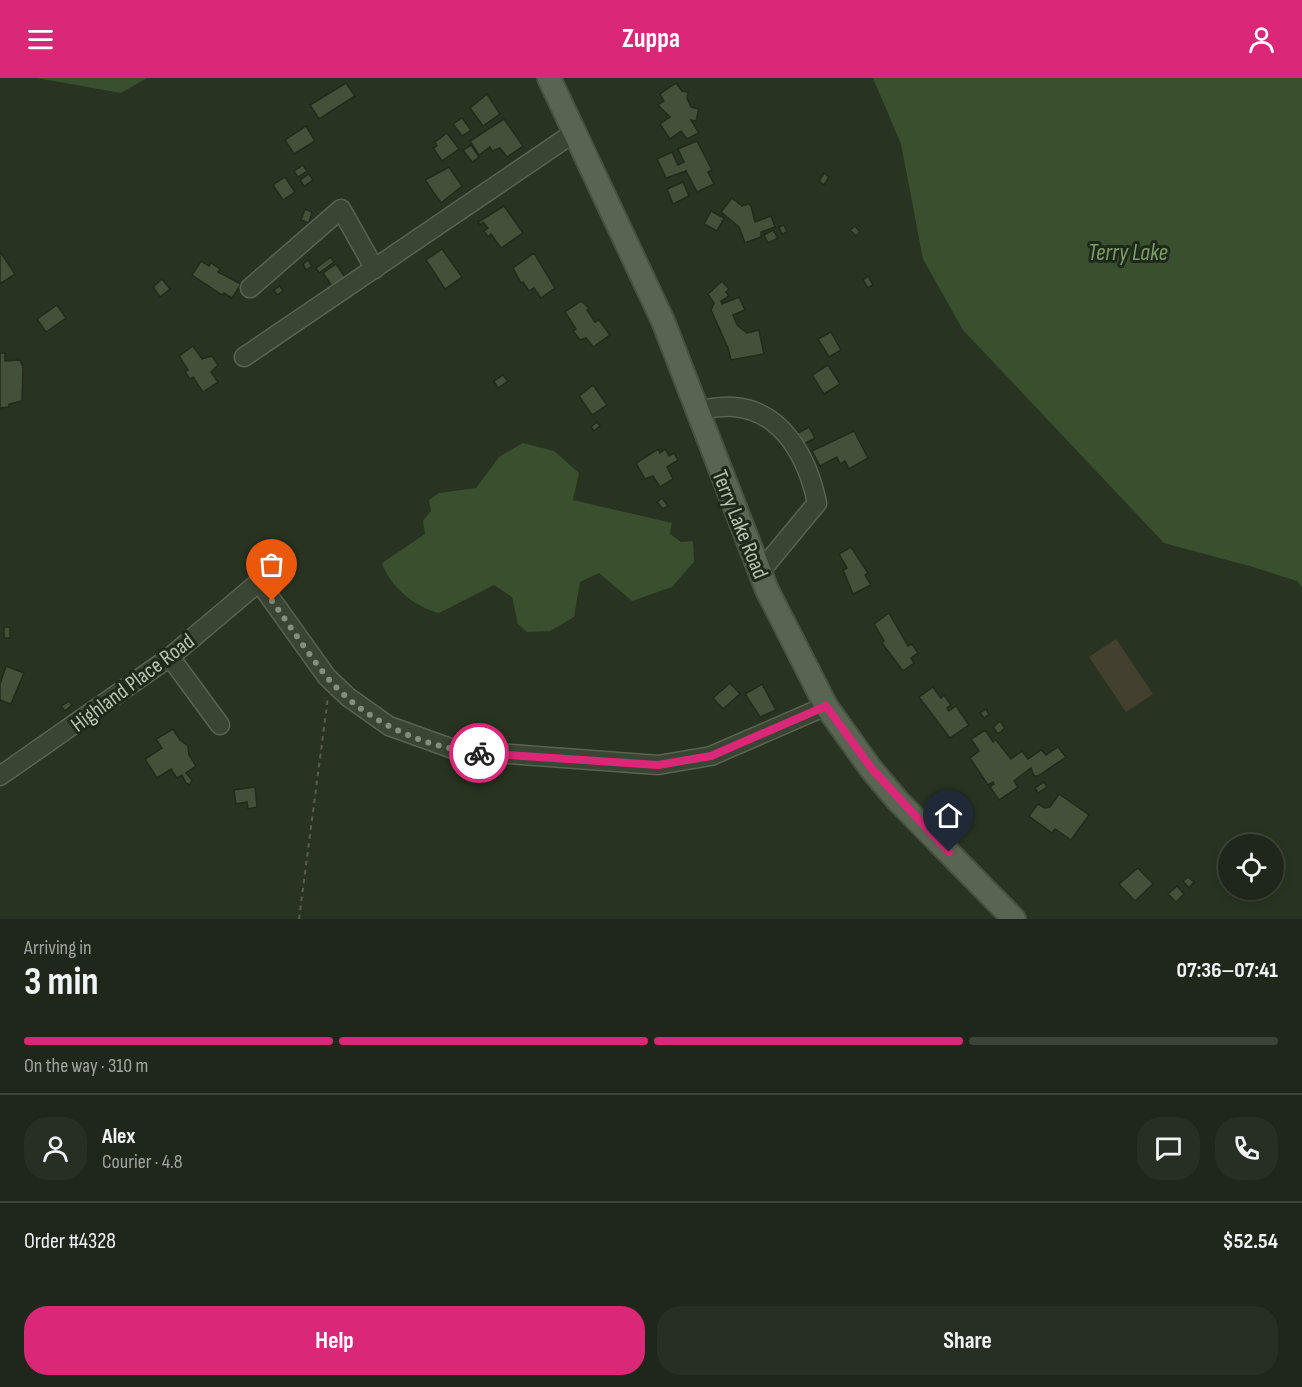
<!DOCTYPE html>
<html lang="en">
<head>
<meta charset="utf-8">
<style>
	:root { --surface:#1e2719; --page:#262f22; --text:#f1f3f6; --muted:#a1a5a2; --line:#3c4438; --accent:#db2777 }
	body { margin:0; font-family:"Sofia Sans Condensed",sans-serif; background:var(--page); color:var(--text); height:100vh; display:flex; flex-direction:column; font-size:22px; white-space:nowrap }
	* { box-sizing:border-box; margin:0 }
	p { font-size:20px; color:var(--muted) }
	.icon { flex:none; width:33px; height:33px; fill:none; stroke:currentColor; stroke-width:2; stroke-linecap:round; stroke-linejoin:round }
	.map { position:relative; height:841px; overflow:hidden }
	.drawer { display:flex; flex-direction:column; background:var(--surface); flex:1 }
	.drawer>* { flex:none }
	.controls { position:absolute; left:1218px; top:756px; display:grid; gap:12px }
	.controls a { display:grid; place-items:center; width:66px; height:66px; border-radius:50%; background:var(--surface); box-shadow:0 3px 9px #0003,0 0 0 2px var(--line); font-size:30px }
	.pin { position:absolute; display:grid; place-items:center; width:51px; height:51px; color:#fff; margin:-62px -26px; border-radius:50% 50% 50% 0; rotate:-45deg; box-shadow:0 0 6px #0007 }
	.pin .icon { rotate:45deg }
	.courier { position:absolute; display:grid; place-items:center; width:60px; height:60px; margin:-30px; border:4px solid #db2777; border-radius:50%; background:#fff; color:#222; box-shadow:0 2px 8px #0007 }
	.headline em { font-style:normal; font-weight:700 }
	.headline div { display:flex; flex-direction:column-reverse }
	.headline { display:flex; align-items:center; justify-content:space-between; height:102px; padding:0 24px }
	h1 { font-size:39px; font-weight:700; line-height:45px }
	.bar { display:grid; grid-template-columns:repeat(4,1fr); gap:9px 6px; align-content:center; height:72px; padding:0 24px }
	.bar i { height:8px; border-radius:4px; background:var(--line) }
	.bar .current { background:var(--accent) }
	.bar p { grid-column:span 4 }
	.line { display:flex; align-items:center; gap:15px; padding:0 24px; border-top:2px solid var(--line) }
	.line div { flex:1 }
	.round { display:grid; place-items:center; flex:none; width:63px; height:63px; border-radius:24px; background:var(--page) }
	.action { display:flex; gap:12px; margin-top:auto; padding:12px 24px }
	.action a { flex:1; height:69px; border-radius:24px; background:var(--accent); color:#fff; font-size:24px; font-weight:700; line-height:69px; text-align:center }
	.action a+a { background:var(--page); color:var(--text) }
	header { display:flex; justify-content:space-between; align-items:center; height:78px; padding:0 24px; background:var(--accent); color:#fff; font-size:27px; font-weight:700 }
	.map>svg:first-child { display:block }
	.green { fill:#43402f }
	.water { fill:#3a4f2d }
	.building { fill:#43513a; stroke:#212b1b; stroke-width:1.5 }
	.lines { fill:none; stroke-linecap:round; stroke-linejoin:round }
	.minor-casing { stroke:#586351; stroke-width:21 }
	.major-casing { stroke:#465140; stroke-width:26 }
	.path { stroke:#5a5d4b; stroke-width:2; stroke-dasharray:4.5 4.5; stroke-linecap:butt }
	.minor { stroke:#3a4534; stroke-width:18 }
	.major { stroke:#596552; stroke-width:22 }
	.done { stroke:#84907d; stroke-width:6; stroke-dasharray:0 10.8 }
	.route { stroke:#db2777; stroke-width:8 }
	.labels { text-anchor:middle; stroke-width:6; stroke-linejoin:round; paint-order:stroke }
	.street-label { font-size:22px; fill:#b5c2ae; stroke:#1f2919 }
	.water-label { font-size:24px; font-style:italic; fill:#7e9e69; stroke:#1f2919 }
</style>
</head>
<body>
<header><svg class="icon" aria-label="menu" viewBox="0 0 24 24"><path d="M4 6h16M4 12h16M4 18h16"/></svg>Zuppa<svg class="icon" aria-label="person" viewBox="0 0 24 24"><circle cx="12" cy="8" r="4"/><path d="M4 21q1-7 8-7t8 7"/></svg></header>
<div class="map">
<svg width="1302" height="841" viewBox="0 0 1302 841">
	<rect width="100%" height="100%" fill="#283421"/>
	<path class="green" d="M1116 561 1153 616 1126 634 1089 579Z"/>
	<g class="water">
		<path d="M37 0H147L121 15Z"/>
		<path d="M873 0H1302V509L1297 503 1253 489 1164 465 963 252 923 181 901 66Z"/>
		<path d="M523 365 554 373 579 395 573 422 672 445 670 456 681 464 693 463 694 484 672 509 632 523 599 495 580 504 574 539 550 553 527 554 518 546 512 519 494 507 439 535C415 529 390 509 382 485L425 456 423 443 431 433 429 422 439 415 476 410 499 379Z"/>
	</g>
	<g class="building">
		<path d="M346 5 355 18 319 41 310 27Z"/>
		<path d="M676 5 682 13 688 14 687 20 691 29 699 31 696 43 691 42 699 55 687 61 681 53 670 61 660 46 670 39 658 27 664 23 660 16Z"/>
		<path d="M487 16 500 36 483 48 470 30Z"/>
		<path d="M462 40 471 52 462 58 453 46Z"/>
		<path d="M504 41 523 68 507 79 500 70 492 73 490 69 479 77 470 63Z"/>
		<path d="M306 48 315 63 294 76 285 62Z"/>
		<path d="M447 55 459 71 442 83 433 70 437 68 435 64Z"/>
		<path d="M697 63 712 92 708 94 714 106 697 114 686 93 666 100 657 81 672 74 678 87 684 84 678 71Z"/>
		<path d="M471 67 479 79 472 84 463 72Z"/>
		<path d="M303 87 307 93 298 99 294 93Z"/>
		<path d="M449 89 462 108 441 125 425 102Z"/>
		<path d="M824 95 829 99 824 107 819 103Z"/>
		<path d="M309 96 313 102 304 108 300 102Z"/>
		<path d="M285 99 295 114 283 122 273 107Z"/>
		<path d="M683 104 689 118 673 126 667 111Z"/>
		<path d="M732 120 742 128 749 126 751 128 755 144 771 138 775 149 761 154V159L745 165 739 149 721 134Z"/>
		<path d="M504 128 523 155 501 170 491 156 488 159 484 153 488 150 483 144 480 147 478 144Z"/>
		<path d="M305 131 312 134 309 145 301 142Z"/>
		<path d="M711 133 724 140 717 153 704 146Z"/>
		<path d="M784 147 787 154 782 156 779 149Z"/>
		<path d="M855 148 860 154 856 158 850 152Z"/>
		<path d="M773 152 778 160 768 165 764 157Z"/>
		<path d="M442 171 462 199 445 211 426 182Z"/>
		<path d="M1 175 15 196 0 206V176Z"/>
		<path d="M534 175 555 210 541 220 534 210 529 213 523 204 521 205 513 190Z"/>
		<path d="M331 179 334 184 319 195 316 190Z"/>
		<path d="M308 182 312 188 306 192 303 186Z"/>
		<path d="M201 183 209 188 211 185 220 191 218 194 241 206 232 220 224 215 222 217 192 197Z"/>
		<path d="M336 186 345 199 332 208 323 195Z"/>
		<path d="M868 198 873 207 868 210 863 202Z"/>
		<path d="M162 201 170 211 160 219 153 209Z"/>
		<path d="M722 203 729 211 726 214 729 218 721 223 722 226 739 219 745 232 733 237 737 247 747 255 759 252 764 276 731 282 728 270 711 232 714 225 708 216Z"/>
		<path d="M280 208 283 213 277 217 274 212Z"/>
		<path d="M581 223 589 230 587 232 595 244 599 242 610 257 593 269 586 260 580 262 573 253 576 251 565 234Z"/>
		<path d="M57 227 66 240 46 254 37 241Z"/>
		<path d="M831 254 841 272 829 279 818 261Z"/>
		<path d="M193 268 202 281 212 278 218 287 211 294 218 304 203 314 193 299 190 301 185 294 188 292 179 278Z"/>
		<path d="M0 275H5V283L20 282 23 289 22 323 9 326V329L0 330Z"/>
		<path d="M828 287 840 306 824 316 812 297Z"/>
		<path d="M503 297 508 303 498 310 494 303Z"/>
		<path d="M593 307 607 327 592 337 579 318Z"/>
		<path d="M597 344 600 348 594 353 591 349Z"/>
		<path d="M809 349 815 360 804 366 798 355Z"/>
		<path d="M854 353 868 380 849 391 845 383 840 386 837 379 820 388 812 373Z"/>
		<path d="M658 371 660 375 665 371 669 378 674 375 678 382 667 389 673 401 660 409 653 398 645 401 636 385Z"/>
		<path d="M662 420 668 428 663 431 657 424Z"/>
		<path d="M851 469 868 495 865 497 871 507 853 516 843 492 847 490 839 476Z"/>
		<path d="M889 535 908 568 912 566 918 575 911 580 914 585 903 593 882 565 884 563 874 546Z"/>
		<rect x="4" y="549" width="6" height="11"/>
		<path d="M6 588 24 595 11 626 0 622V606Z"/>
		<path d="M730 605 740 616 723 631 713 620Z"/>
		<path d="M762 606 776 632 760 639 745 616Z"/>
		<path d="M933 609 941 620 944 617 951 627 947 630 949 633 956 628 969 647 950 660 919 619Z"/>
		<path d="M69 623 72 627 65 633 61 628Z"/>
		<path d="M986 631 989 637 984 640 980 635Z"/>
		<path d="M1000 643 1005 650 998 656 993 649Z"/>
		<path d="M173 651 180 662 188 668 189 677 196 688 186 695 192 702 190 707 186 705 182 697 177 700 171 691 157 700 145 681 162 670 156 661Z"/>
		<path d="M985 652 993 664 996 662 1011 681 1022 673 1028 681 1041 672 1046 677 1058 669 1066 679 1038 698H1034L1031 690 1014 703 1018 709 999 722 990 709 994 706 993 704 988 707 970 680 979 673 971 661Z"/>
		<path d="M1044 704 1047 709 1038 715 1035 710Z"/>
		<path d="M255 709 257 729 248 731 247 724 236 726 234 712Z"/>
		<path d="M1059 716 1089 737 1071 762 1055 751 1052 755 1029 738 1038 726 1045 730 1050 729Z"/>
		<path d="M1249 759 1252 766H1234Z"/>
		<path d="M1276 772 1284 784 1274 791V773Z"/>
		<path d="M1138 790 1153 806 1135 823 1119 806Z"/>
		<path d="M1188 799 1194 804 1189 810 1183 803Z"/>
		<path d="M1177 808 1184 816 1176 824 1168 816Z"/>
	</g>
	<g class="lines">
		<g class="minor-casing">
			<g id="minor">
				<path d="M250 210 341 131 375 191"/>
				<path d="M244 279 575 54"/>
				<path d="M697 331C709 331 722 328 734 329 784 333 808 382 817 425L760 494"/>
				<path d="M170 579 220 647"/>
				<path d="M0 698 170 579 259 504 327 599 348 619 389 648 456 672 658 687 711 678 826 628"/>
			</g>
		</g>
		<g class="major-casing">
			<path id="major" d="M549 0 663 243 767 512 826 628 871 691 898 723 1014 841"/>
		</g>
		<path class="path" d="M299 841 328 619"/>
		<use href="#minor" class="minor"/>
		<use href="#major" class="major"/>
	</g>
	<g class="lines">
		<path class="done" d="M272 523C290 548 307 574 326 598 363 643 422 669 479 675"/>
		<path class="route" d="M479 675 658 687 711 678 826 628 872 691 949 774"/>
	</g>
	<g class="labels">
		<g class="street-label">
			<text transform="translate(741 446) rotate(68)" y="8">Terry Lake Road</text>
			<text transform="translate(132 604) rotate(-37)" y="8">Highland Place Road</text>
		</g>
		<g class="water-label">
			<text x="1128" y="182">Terry Lake</text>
		</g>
	</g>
</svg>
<div class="controls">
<a><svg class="icon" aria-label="locate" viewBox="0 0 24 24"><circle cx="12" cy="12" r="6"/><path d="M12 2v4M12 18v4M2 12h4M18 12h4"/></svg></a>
</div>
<div class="pin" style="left:272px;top:523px;background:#ea580c"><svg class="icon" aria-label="bag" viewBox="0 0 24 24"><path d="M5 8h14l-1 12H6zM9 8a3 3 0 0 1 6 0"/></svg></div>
<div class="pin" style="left:949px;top:774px;background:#1f2937"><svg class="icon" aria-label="home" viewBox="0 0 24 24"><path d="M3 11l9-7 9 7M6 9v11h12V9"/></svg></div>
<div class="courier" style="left:479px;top:675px"><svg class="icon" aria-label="bike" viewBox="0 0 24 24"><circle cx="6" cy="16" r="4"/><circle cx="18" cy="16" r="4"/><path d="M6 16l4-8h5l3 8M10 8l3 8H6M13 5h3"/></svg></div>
</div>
<section class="drawer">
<div class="headline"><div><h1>3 min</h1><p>Arriving in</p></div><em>07:36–07:41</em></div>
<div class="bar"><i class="current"></i><i class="current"></i><i class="current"></i><i></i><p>On the way · 310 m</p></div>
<div class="line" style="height:108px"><a class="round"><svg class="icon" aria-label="person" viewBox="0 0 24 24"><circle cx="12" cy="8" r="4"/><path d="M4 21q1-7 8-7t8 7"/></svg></a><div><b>Alex</b><p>Courier · 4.8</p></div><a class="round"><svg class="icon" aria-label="chat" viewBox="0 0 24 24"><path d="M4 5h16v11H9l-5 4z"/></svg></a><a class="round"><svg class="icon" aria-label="phone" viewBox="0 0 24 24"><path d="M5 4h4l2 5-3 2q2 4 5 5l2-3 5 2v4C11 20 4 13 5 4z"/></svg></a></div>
<div class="line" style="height:78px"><div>Order #4328</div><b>$52.54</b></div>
<div class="action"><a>Help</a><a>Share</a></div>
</section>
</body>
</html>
